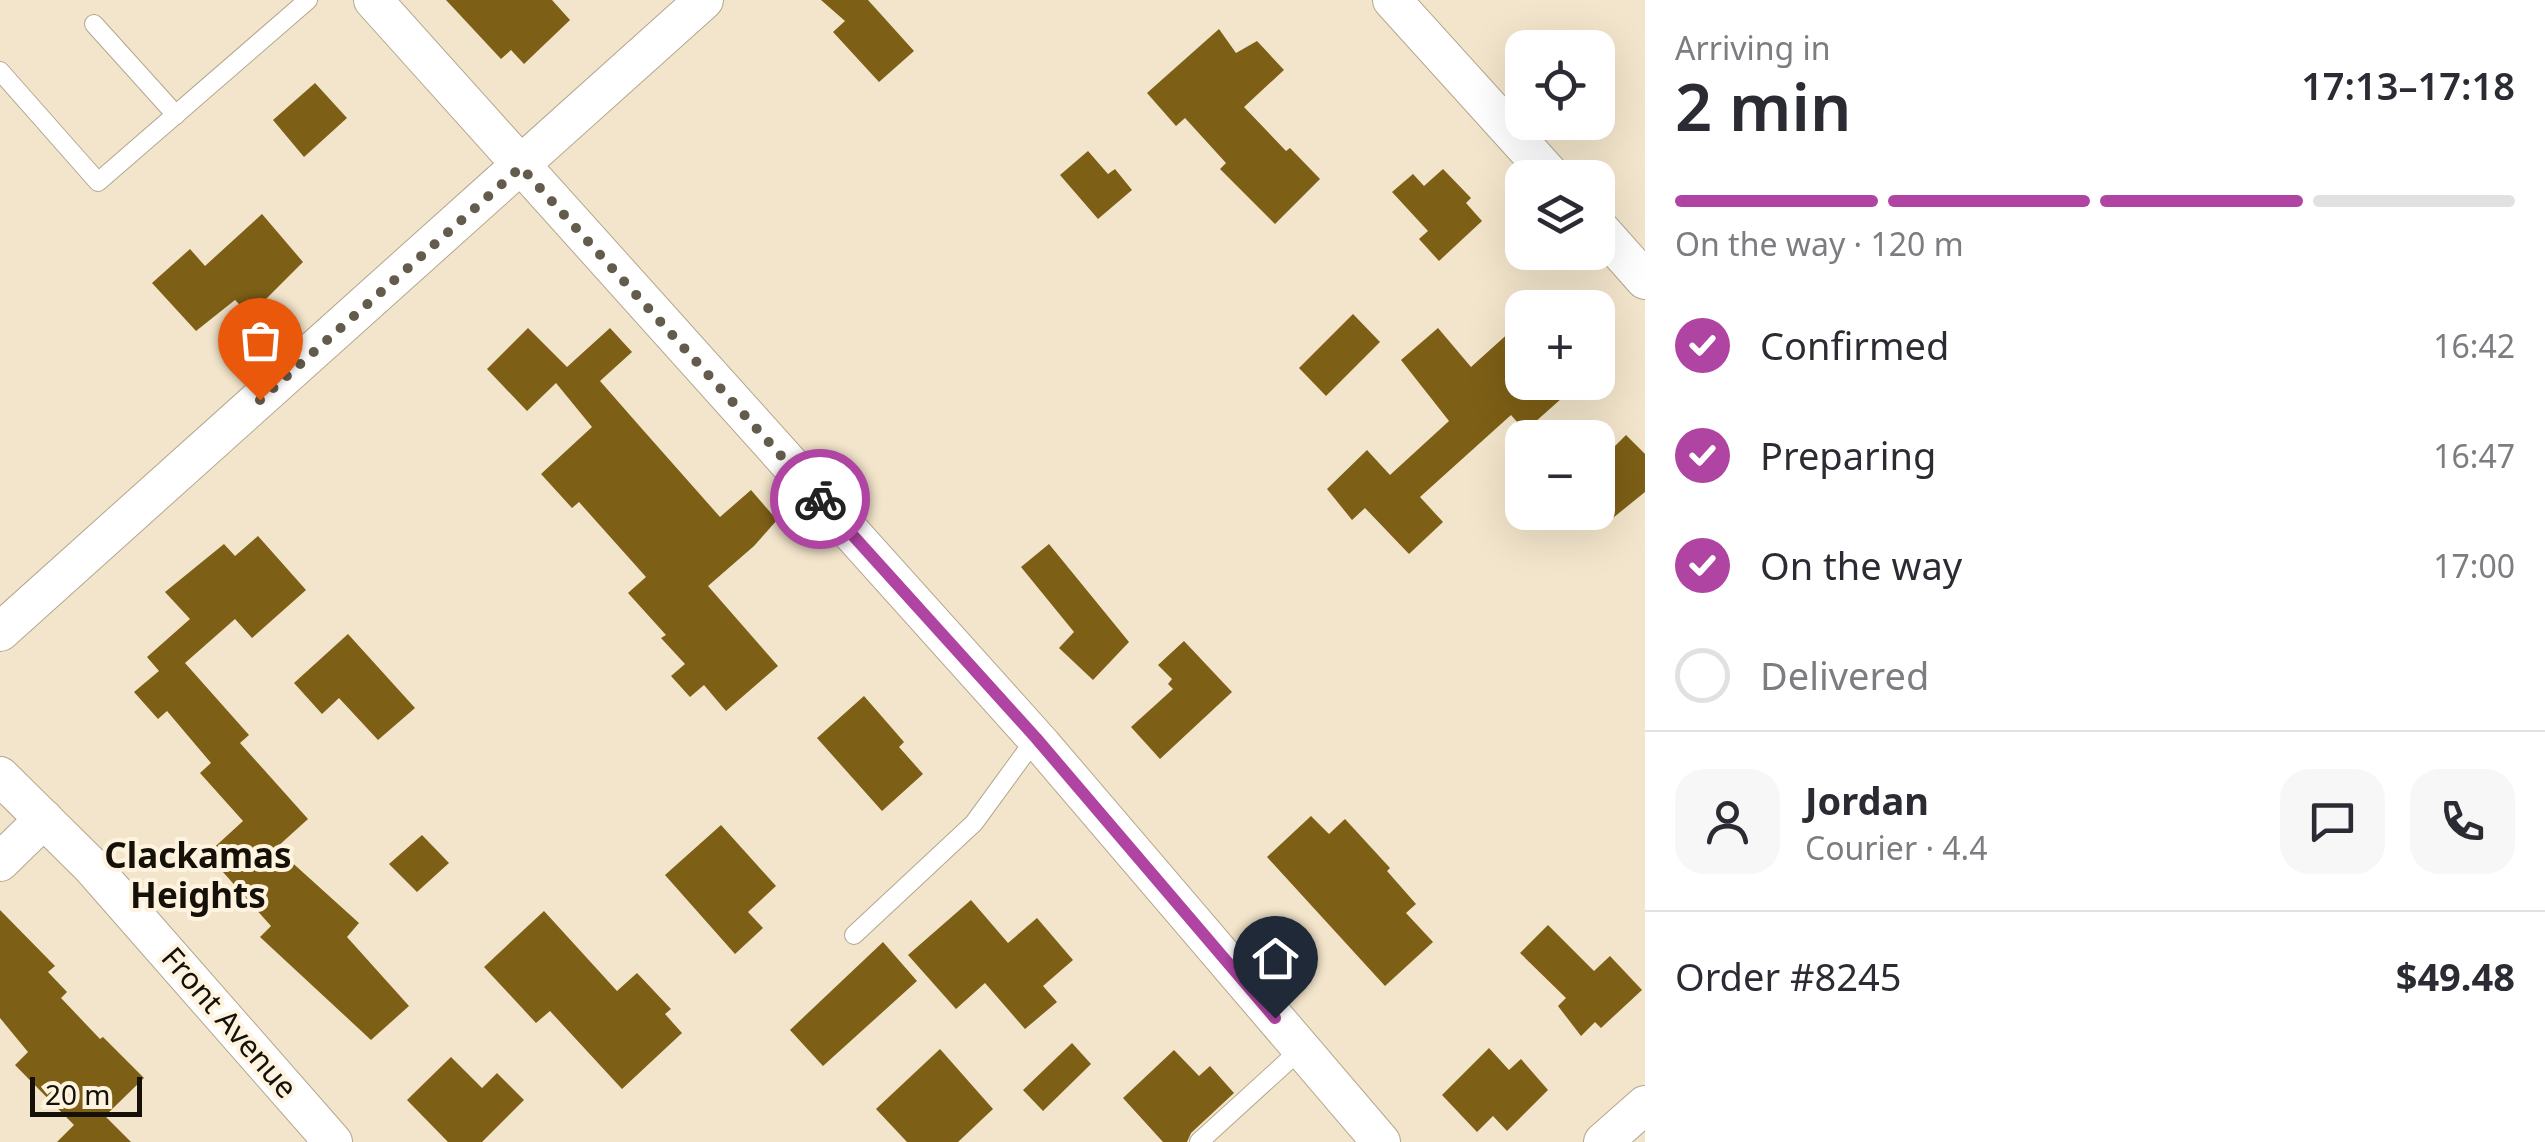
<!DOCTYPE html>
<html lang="en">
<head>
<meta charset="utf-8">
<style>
	:root { --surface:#fff; --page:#f7f7f7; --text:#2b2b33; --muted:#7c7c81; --line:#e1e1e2; --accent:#b044a3 }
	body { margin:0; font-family:"Noto Sans",sans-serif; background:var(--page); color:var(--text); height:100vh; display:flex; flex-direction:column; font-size:38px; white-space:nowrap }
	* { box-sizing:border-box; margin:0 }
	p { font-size:32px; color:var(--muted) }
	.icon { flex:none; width:55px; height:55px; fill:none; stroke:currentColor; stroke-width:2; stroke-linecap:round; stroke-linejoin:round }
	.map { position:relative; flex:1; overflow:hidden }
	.side { display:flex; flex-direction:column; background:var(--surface); width:900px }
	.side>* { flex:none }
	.controls { position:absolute; left:1505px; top:30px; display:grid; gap:20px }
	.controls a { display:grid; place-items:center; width:110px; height:110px; border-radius:20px; background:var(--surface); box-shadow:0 10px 40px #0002; font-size:50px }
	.scale { position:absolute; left:30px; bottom:25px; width:112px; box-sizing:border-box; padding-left:10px; border:5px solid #151108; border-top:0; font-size:28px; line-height:35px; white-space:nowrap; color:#151108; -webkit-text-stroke:8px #fef3de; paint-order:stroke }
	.pin { position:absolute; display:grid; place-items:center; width:85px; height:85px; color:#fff; margin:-102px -42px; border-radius:50% 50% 50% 0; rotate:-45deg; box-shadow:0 0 10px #0007 }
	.pin .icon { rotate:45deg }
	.courier { position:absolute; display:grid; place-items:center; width:100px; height:100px; margin:-50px; border:8px solid #b044a3; border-radius:50%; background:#fff; color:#222; box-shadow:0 2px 12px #0007 }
	.head em { font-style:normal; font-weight:600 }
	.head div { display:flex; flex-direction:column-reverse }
	.head { display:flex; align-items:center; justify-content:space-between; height:170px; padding:0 30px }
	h1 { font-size:65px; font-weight:600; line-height:75px }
	.bar { display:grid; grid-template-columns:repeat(4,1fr); gap:15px 10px; align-content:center; height:120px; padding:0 30px }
	.bar i { height:12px; border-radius:8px; background:var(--line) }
	.bar .selected { background:var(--accent) }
	.bar p { grid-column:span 4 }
	.line { display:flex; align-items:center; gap:25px; padding:0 30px; border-top:2px solid var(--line) }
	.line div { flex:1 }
	.round { display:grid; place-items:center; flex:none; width:105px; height:105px; border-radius:30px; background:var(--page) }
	ol { padding:0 30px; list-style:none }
	li { display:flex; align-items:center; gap:30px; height:110px }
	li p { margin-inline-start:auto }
	li .icon { padding:10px; border-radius:50%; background:var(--accent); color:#fff; stroke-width:4 }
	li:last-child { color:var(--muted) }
	li i { width:55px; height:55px; border:5px solid var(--line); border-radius:50% }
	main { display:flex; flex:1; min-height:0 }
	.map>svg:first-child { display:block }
	.building { fill:#7d5f16 }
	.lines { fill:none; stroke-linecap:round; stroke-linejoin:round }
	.lane-casing { stroke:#b3a78e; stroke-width:20 }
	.street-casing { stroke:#b3a78e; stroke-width:40 }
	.lane { stroke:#fff; stroke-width:18 }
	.street { stroke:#fff; stroke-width:38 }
	.done { stroke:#635b4c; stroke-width:10; stroke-dasharray:0 18 }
	.route { stroke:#b044a3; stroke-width:12 }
	.labels { text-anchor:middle; stroke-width:8; stroke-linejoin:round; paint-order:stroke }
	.street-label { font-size:30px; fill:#151108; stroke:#fef3de }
	.quarter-label { font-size:35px; font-weight:bold; fill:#151108; stroke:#fef3de }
</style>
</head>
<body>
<main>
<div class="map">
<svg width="1645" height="1142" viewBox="0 0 1645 1142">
	<rect width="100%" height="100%" fill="#f3e5cb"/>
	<g class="building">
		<path d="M446 0H552L570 20 524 64 511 50 501 59Z"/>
		<path d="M821 0H868L914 51 879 82 833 32 845 21Z"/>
		<path d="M1219 29 1236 53 1257 41 1284 70 1244 107 1286 151 1290 148 1320 179 1275 224 1220 169 1226 163 1185 118 1176 126 1147 93Z"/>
		<path d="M315 83 347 118 304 157 273 120Z"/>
		<path d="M1088 151 1108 174 1115 169 1132 190 1098 219 1060 175Z"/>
		<path d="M1443 169 1471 198 1466 203 1482 221 1439 261 1419 239 1428 231 1392 192 1413 174 1424 186Z"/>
		<path d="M262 214 303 262 250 315 235 300 196 331 152 283 190 249 205 266Z"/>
		<path d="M1353 314 1380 342 1326 396 1299 368Z"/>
		<path d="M1522 321V382H1580L1525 431 1511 415 1420 497 1443 522 1409 554 1365 508 1352 520 1327 489 1367 450 1390 475 1449 421 1401 360 1438 328 1471 367Z"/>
		<path d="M528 328 567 367 610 328 632 352 600 381 643 430 720 517 751 490 777 520 754 546 708 586 778 666 726 711 704 685 690 697 671 676 685 664 661 638 666 635 628 593 646 577 579 502 572 508 541 474 592 427 556 383 527 411 487 369Z"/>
		<path d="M1626 435 1645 454V492L1598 530V463Z"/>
		<path d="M258 536 306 590 252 638 235 619 185 663 249 735 240 743 308 819 276 848 359 923 347 937 409 1006 371 1040 260 937 271 926 207 854 243 821 200 773 211 763 167 711 158 719 134 692 159 671 147 657 190 619 165 592 224 544 235 556Z"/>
		<path d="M1049 544 1129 642 1093 680 1059 648 1074 632 1021 567Z"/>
		<path d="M348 634 415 708 378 740 339 698 322 714 294 683Z"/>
		<path d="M1184 641 1232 692 1160 759 1131 727 1173 689 1168 684 1172 679 1158 665Z"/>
		<path d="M864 696 904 742 899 747 923 774 882 811 817 738Z"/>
		<path d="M1311 816 1329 834 1345 819 1390 868 1387 871 1416 904 1406 913 1433 942 1385 986 1267 857Z"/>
		<path d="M721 825 776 886 748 912 763 928 735 954 665 875Z"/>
		<path d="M422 835 449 863 417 892 389 864Z"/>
		<path d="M971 900 1008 943 1037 918 1073 960 1043 986 1057 1002 1025 1029 985 983 956 1009 908 955Z"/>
		<path d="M0 910 55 966 48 972 67 992 61 998 100 1039 103 1037 144 1078 105 1116 131 1142H57L74 1125 15 1065 28 1052 0 1018Z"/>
		<path d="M544 911 617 991 637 973 671 1009 665 1014 682 1033 622 1089 550 1011 536 1023 484 967Z"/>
		<path d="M1548 925 1594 971 1610 956 1642 990 1601 1028 1595 1022 1581 1036 1558 1006 1566 998 1520 953Z"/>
		<path d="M883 942 917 981 823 1066 790 1030Z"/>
		<path d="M1072 1043 1091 1064 1043 1111 1023 1090Z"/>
		<path d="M1489 1048 1509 1070 1521 1059 1548 1090 1507 1131 1493 1116 1477 1132 1442 1095Z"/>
		<path d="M940 1049 993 1109 958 1142H907L876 1109Z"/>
		<path d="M1174 1050 1199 1076 1210 1066 1234 1093 1191 1133 1187 1142H1163L1123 1098Z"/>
		<path d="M451 1057 482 1088 497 1073 524 1100 482 1142H448L407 1100Z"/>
	</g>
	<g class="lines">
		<g class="lane-casing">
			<g id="lane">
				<path d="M94 24 176 115"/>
				<path d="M0 71 98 182 308 0"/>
				<path d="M854 935 974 823 1036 738"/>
				<path d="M1199 1142 1301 1049"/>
			</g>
		</g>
		<g class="street-casing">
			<g id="street">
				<path d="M373 0 1042 745 1381 1142"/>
				<path d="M1392 0 1553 178"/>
				<path d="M1598 227 1645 280"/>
				<path d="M0 632 704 0"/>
				<path d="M0 776 91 866 333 1142"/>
				<path d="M0 862 44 819"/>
				<path d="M1603 1142 1645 1105"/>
			</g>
		</g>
		<use href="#lane" class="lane"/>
		<use href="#street" class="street"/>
	</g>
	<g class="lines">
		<path class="done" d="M260 400 521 167 820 499"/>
		<path class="route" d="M820 499 1036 738 1275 1018"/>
	</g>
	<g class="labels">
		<g class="street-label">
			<text transform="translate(229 1023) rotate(49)" y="10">Front Avenue</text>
		</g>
		<g class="quarter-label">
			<text x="198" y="868">Clackamas<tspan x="198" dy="40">Heights</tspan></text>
		</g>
	</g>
</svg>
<div class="controls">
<a><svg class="icon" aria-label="locate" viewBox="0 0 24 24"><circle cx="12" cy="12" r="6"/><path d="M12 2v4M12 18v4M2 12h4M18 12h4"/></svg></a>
<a><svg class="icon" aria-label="layers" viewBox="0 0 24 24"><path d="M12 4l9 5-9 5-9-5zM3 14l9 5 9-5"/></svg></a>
<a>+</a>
<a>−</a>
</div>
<div class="scale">20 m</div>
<div class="pin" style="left:260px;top:400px;background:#ea580c"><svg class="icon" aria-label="bag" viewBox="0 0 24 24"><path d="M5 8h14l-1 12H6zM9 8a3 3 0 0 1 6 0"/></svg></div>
<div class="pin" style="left:1275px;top:1018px;background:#1f2937"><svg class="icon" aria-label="home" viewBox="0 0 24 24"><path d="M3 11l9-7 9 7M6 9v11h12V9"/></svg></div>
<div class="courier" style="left:820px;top:499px"><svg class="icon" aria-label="bike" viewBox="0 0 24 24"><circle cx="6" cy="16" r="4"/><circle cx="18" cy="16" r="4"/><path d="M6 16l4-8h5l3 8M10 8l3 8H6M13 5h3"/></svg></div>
</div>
<section class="side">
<div class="head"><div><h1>2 min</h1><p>Arriving in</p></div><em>17:13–17:18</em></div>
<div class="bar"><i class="selected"></i><i class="selected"></i><i class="selected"></i><i></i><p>On the way · 120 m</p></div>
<ol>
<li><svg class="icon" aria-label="check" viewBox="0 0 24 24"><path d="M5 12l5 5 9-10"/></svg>Confirmed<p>16:42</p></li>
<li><svg class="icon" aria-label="check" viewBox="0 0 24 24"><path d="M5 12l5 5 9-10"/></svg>Preparing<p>16:47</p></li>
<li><svg class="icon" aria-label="check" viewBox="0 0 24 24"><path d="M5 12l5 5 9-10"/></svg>On the way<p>17:00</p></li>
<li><i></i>Delivered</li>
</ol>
<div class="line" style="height:180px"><a class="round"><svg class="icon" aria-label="person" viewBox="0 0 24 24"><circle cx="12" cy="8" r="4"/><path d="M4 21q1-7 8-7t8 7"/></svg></a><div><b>Jordan</b><p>Courier · 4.4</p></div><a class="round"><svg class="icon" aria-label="chat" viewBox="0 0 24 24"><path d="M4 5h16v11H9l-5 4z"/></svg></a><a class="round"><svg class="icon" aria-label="phone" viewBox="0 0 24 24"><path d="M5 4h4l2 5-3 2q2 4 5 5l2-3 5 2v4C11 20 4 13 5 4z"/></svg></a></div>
<div class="line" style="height:130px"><div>Order #8245</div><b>$49.48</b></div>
</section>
</main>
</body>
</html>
